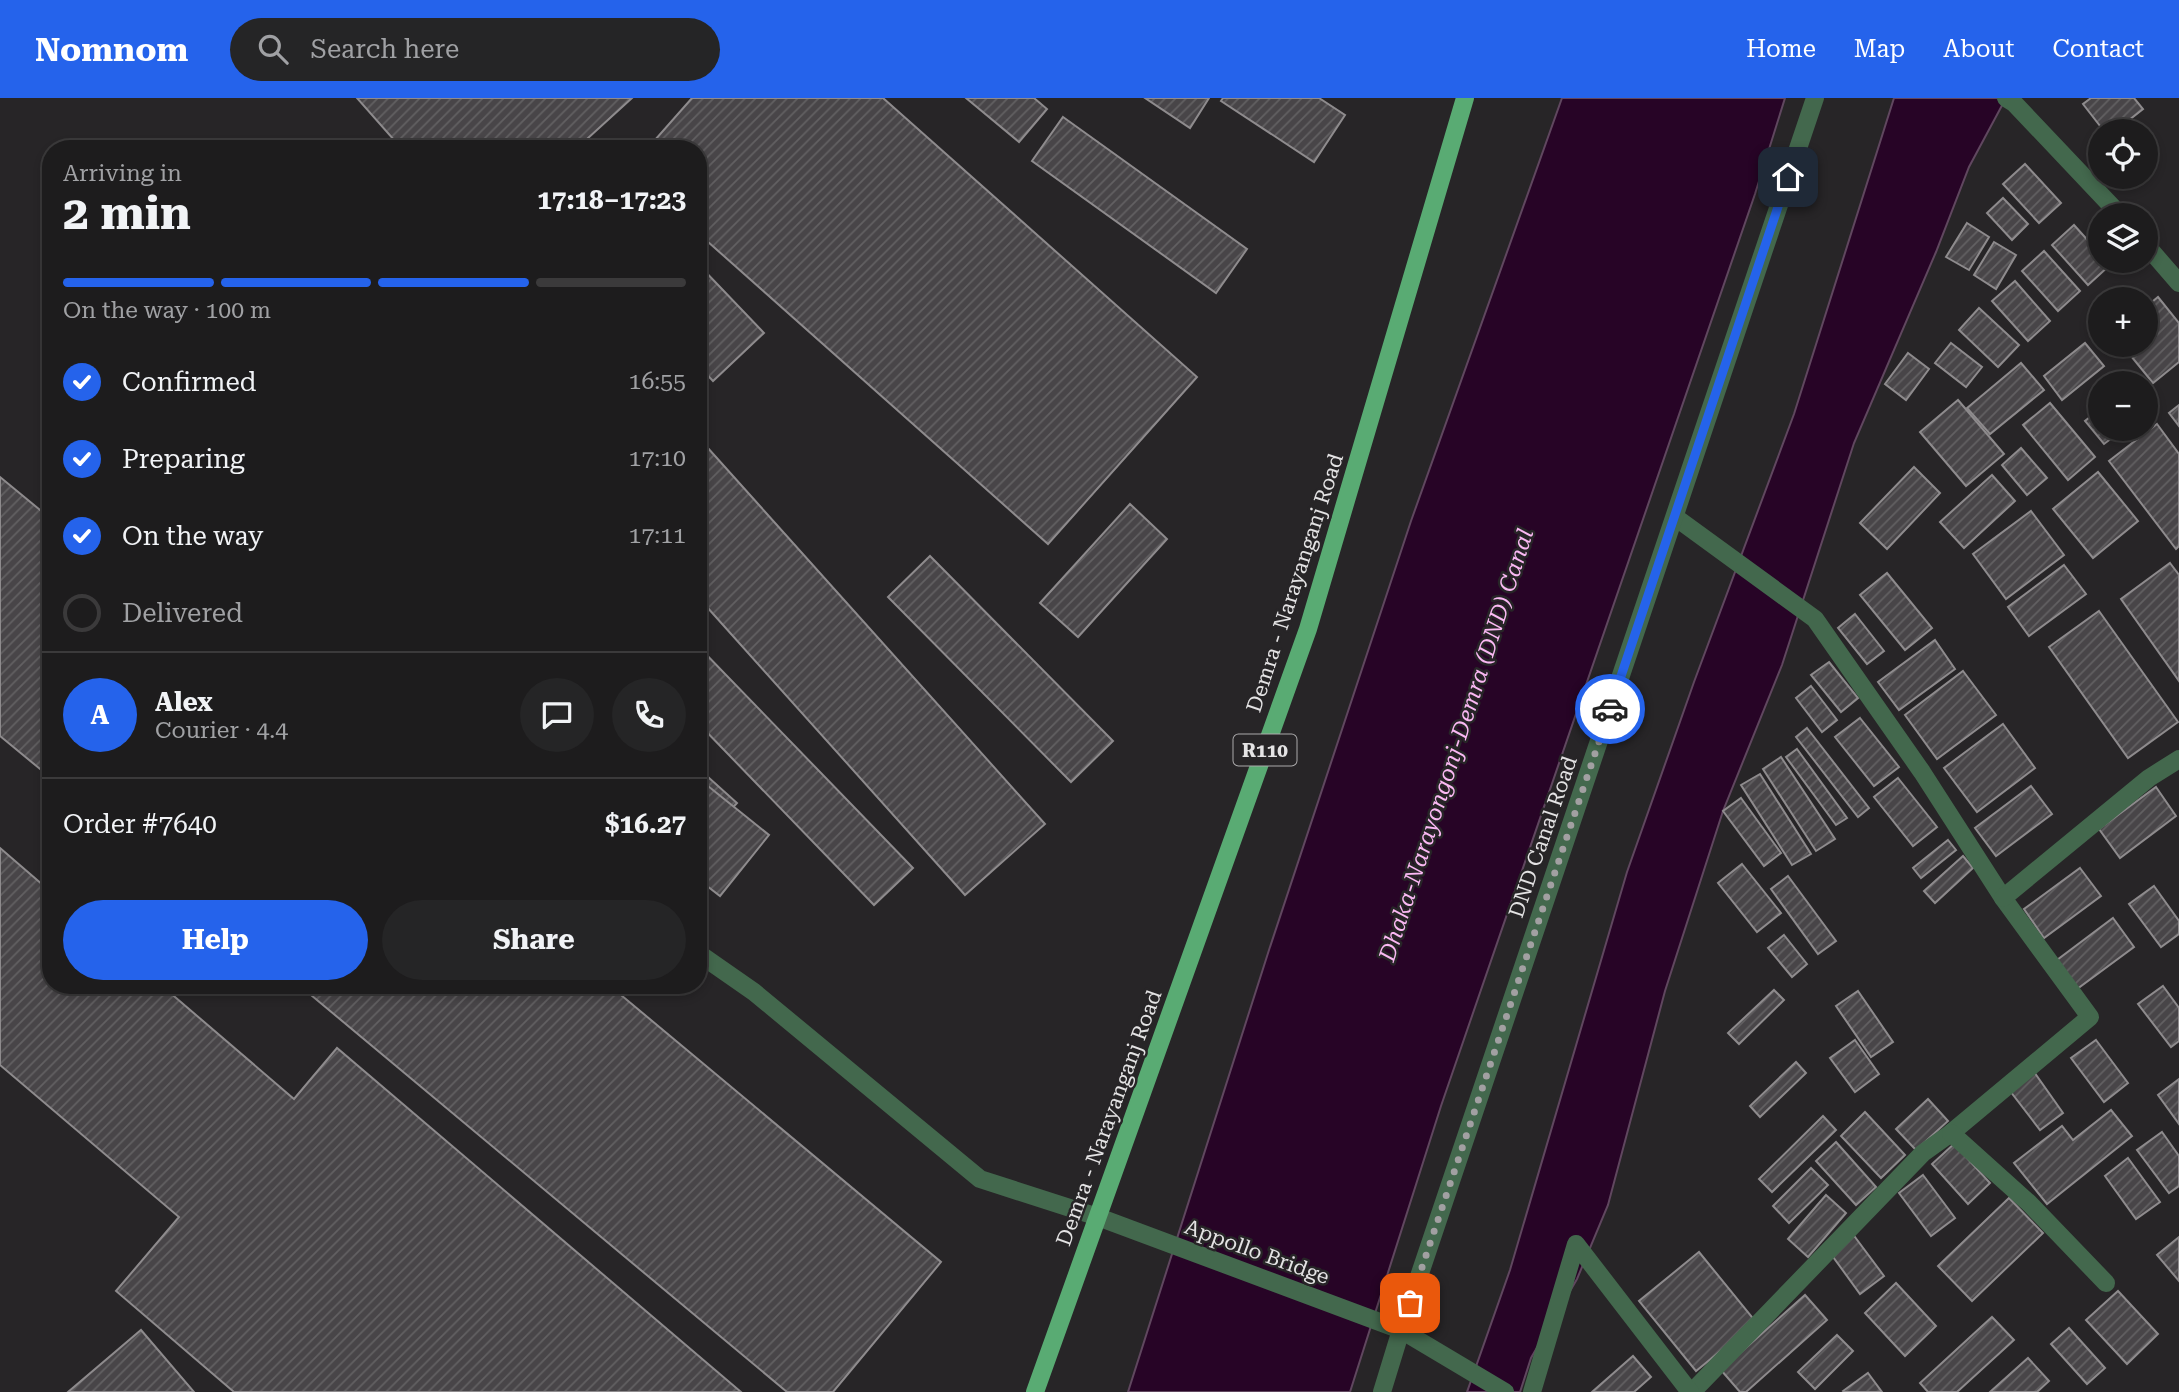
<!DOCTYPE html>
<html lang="en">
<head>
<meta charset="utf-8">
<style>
	:root { --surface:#1d1c1d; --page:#252526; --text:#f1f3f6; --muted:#a0a1a4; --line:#3b3a3b; --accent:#2563eb }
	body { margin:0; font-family:"Roboto Serif",serif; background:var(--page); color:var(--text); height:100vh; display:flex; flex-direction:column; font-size:26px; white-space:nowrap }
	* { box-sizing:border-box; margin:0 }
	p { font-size:23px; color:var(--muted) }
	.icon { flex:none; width:38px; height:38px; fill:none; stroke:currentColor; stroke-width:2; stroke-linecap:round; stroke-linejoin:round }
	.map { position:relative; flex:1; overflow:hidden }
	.panel { position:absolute; left:42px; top:42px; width:665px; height:854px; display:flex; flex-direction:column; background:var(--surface); border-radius:28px; box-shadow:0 4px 10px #0003,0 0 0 2px var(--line) }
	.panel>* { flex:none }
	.buttons { position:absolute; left:2088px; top:21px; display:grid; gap:14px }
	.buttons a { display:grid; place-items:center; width:70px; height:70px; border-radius:50%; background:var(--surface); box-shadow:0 4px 10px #0003,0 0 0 2px var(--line); font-size:35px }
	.pin { position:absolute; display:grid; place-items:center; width:60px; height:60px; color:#fff; margin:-30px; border-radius:14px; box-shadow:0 4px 10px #0006 }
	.courier { position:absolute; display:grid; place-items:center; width:70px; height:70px; margin:-35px; border:5px solid #2563eb; border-radius:50%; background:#fff; color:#222; box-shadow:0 2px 9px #0007 }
	.overview em { font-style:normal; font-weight:700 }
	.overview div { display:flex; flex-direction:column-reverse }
	.overview { display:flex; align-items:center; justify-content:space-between; height:119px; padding:0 21px }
	h1 { font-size:46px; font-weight:700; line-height:52px }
	.bar { display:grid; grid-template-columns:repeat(4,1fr); gap:10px 7px; align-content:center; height:84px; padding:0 21px }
	.bar i { height:9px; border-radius:5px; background:var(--line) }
	.bar .on { background:var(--accent) }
	.bar p { grid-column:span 4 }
	.line { display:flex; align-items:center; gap:18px; padding:0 21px; border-top:2px solid var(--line) }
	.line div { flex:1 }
	.round { display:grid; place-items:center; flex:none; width:74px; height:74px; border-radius:37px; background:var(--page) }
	ol { padding:0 21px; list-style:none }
	li { display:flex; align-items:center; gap:21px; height:77px }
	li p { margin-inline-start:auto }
	li .icon { padding:7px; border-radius:50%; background:var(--accent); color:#fff; stroke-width:4 }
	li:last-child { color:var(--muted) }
	li i { width:38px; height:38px; border:4px solid var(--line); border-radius:50% }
	.cta { display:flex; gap:14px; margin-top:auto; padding:14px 21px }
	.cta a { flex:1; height:80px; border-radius:42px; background:var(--accent); color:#fff; font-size:28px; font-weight:700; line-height:80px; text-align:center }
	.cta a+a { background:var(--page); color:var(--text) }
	header { display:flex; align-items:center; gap:42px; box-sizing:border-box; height:98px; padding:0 35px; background:var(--accent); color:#fff }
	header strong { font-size:33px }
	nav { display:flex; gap:38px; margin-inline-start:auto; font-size:24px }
	.search { width:490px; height:63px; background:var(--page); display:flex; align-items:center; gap:18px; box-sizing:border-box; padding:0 24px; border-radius:38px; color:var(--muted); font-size:26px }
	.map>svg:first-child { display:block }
	.water { fill:#270426; stroke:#60475f; stroke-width:2 }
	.building { fill:url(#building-hatch); stroke:#8e8b8d; stroke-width:2 }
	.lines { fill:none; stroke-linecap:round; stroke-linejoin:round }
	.pedestrian { stroke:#43684d; stroke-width:18 }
	.minor { stroke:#43684d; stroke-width:18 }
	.primary { stroke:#59ab73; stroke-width:18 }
	.done { stroke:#a2a0a2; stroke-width:7; stroke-dasharray:0 12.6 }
	.route { stroke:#2563eb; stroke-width:9 }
	.labels { text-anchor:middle; stroke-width:5; stroke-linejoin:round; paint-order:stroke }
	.shield { fill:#272527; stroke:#abaaab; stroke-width:2 }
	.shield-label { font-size:19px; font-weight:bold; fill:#e4e3e4 }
	.street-label { font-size:21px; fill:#e4e3e4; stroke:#272527 }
	.water-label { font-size:23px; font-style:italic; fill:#fab8f3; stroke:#272527 }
</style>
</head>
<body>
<header>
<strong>Nomnom</strong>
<div class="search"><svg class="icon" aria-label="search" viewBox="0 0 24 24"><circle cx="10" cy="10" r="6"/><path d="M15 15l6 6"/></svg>Search here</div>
<nav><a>Home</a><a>Map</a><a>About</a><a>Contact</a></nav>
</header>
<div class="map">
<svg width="2179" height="1294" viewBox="0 0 2179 1294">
	<defs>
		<pattern id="building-hatch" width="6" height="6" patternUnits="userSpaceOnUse" patternTransform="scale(1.75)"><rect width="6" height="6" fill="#484548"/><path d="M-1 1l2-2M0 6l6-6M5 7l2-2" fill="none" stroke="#626062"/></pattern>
	</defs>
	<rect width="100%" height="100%" fill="#272527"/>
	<g class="water">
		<path d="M1562 0H1785L1755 96 1441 1008 1350 1294H1128L1269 852 1411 423Z"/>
		<path d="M1894 0H2006L1969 69 1936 154 1854 345 1782 567 1723 713 1665 893 1608 1107 1577 1181 1531 1260 1520 1294H1467L1510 1172 1627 774 1694 584 1794 316Z"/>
	</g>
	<g class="building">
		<path d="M357 0H632L576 51H402Z"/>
		<path d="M692 0H883L1197 279 1048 446 698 135V51H647Z"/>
		<path d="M966 0H1034L1047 11 1019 44Z"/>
		<path d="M1145 0H1209L1190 30Z"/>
		<path d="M1223 0H1319L1345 17 1314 64 1221 3Z"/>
		<path d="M2091 0H2134L2143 11 2115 33H2104L2083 6Z"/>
		<path d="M1063 19 1247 151 1216 195 1032 63Z"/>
		<path d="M2025 66 2061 105 2039 125 2003 86Z"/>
		<path d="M2003 100 2028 126 2012 142 1987 115Z"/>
		<path d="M1967 125 1989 139 1969 172 1946 159Z"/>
		<path d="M2074 127 2100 156V163H2106L2110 167 2088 187 2052 147Z"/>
		<path d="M1994 144 2016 157 1996 191 1974 177Z"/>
		<path d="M2044 153 2080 193 2058 213 2022 173Z"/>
		<path d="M698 166 764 235 713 283 698 267Z"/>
		<path d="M2015 183 2050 223 2028 243 1992 203Z"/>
		<path d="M2158 199 2179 225V264L2153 285 2122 247H2146V209Z"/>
		<path d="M1979 210 2019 247 1998 269 1959 232Z"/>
		<path d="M1951 245 1982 269 1966 289 1935 265Z"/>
		<path d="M2085 245 2104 268 2062 302 2044 278Z"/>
		<path d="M1908 255 1929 271 1906 302 1885 286Z"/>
		<path d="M2021 265 2044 292 1990 336 1967 310Z"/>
		<path d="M1958 302 2004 356 1966 388 1920 334Z"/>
		<path d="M2050 305 2095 359 2068 382 2023 327Z"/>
		<path d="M2179 307V328L2169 315Z"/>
		<path d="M2100 311V331H2124L2104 346 2085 323Z"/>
		<path d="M2157 326 2179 356V448L2176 451 2109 363Z"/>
		<path d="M698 339 1045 726 965 797 698 499Z"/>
		<path d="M2021 350 2047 380 2027 397 2002 367Z"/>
		<path d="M1914 369 1940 395 1887 451 1860 425Z"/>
		<path d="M2098 374 2138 423 2093 460 2053 411Z"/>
		<path d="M1992 377 2015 403 1964 450 1940 424Z"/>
		<path d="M0 379 51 421V680L0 638Z"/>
		<path d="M1130 406 1167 441 1078 539 1040 505Z"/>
		<path d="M2031 413 2064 457 2006 501 1973 456Z"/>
		<path d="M930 458 1113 643 1071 684 888 499Z"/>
		<path d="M2170 465 2179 477V583L2121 501Z"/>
		<path d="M2064 467 2086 496 2029 538 2008 509Z"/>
		<path d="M1887 475 1932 530 1905 552 1860 497Z"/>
		<path d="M2099 513 2178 624 2128 660 2049 549Z"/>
		<path d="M1855 516 1884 553 1867 566 1838 530Z"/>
		<path d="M1935 542 1955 571 1899 612 1878 584Z"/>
		<path d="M698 548 913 770 874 807 698 625Z"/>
		<path d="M1829 564 1858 600 1841 614 1811 577Z"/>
		<path d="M1963 573 1996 617 1937 661 1905 617Z"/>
		<path d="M1811 588 1837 622 1822 634 1796 600Z"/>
		<path d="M1860 620 1899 669 1874 688 1835 639Z"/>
		<path d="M2003 626 2035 670 1977 714 1944 670Z"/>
		<path d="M1807 630 1869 710 1858 719 1796 639Z"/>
		<path d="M1797 651 1847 720 1836 727 1786 659Z"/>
		<path d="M1781 659 1835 741 1816 753 1763 671Z"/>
		<path d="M698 670 737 705 698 747Z"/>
		<path d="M1760 676 1811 756 1792 767 1741 687Z"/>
		<path d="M698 680 769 737 720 798 698 781Z"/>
		<path d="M1898 680 1937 729 1913 748 1874 699Z"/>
		<path d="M2031 688 2052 716 1996 758 1975 730Z"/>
		<path d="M2156 689 2176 718 2120 760 2099 731Z"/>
		<path d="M1741 700 1781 755 1764 768 1723 713Z"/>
		<path d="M1948 742 1956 752 1921 780 1913 770Z"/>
		<path d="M0 750 51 794V887H161L294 1001 337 950 741 1294H234L116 1193 179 1119 0 967Z"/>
		<path d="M1963 758 1973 770 1935 805 1924 793Z"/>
		<path d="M1742 766 1781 815 1757 834 1718 785Z"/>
		<path d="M2080 770 2101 798 2044 840 2024 811Z"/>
		<path d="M1788 778 1836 843 1818 856 1771 791Z"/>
		<path d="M2154 788 2179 823V836L2161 849 2129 806Z"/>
		<path d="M2113 820 2134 849 2077 891 2057 862Z"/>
		<path d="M1784 837 1807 866 1792 879 1768 850Z"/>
		<path d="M299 887H609L941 1164 833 1294H787Z"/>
		<path d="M2163 888 2179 910V943L2171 949 2138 906Z"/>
		<path d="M1774 892 1784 902 1739 946 1728 935Z"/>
		<path d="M1858 893 1893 944 1871 959 1836 908Z"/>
		<path d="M1855 942 1879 976 1855 994 1830 960Z"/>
		<path d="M2096 942 2128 985 2104 1004 2071 960Z"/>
		<path d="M1796 964 1806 975 1760 1019 1750 1008Z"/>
		<path d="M2032 971 2063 1015 2040 1032 2007 989Z"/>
		<path d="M2179 981V1026L2158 997Z"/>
		<path d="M1928 1001 1948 1023 1916 1052 1896 1031Z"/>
		<path d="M2111 1012 2132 1038 2047 1106 2014 1065 2062 1028 2073 1042Z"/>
		<path d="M1865 1014 1905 1057 1881 1080 1841 1038Z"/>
		<path d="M1823 1018 1836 1032 1772 1094 1759 1081Z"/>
		<path d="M2162 1034 2179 1058V1088L2169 1095 2137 1052Z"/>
		<path d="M1836 1044 1876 1089 1856 1107 1816 1063Z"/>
		<path d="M1954 1046 1990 1085 1968 1106 1932 1066Z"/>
		<path d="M2128 1060 2160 1104 2136 1121 2105 1078Z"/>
		<path d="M1811 1070 1828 1087 1789 1125 1773 1108Z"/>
		<path d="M1923 1077 1955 1120 1931 1138 1899 1095Z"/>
		<path d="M1826 1097 1846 1115 1808 1159 1788 1141Z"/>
		<path d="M2009 1100 2043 1135 1972 1203 1938 1168Z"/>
		<path d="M1852 1135 1884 1178 1860 1196 1828 1152Z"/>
		<path d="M2179 1139V1183L2157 1157Z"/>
		<path d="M1699 1154 1756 1224 1696 1273 1639 1203Z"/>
		<path d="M1896 1185 1936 1228 1905 1258 1865 1215Z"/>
		<path d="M2118 1193 2158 1236 2127 1266 2086 1222Z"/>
		<path d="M1805 1197 1827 1222 1746 1294H1740L1721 1272Z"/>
		<path d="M1992 1219 2014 1242 1957 1294H1928L1920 1285Z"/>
		<path d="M2069 1230 2105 1270 2087 1286 2051 1246Z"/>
		<path d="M141 1232 194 1294H68Z"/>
		<path d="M1837 1237 1853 1253 1815 1291 1798 1274Z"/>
		<path d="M1633 1258 1651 1279 1634 1294H1592Z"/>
		<path d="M2028 1260 2049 1283 2037 1294H1990Z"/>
		<path d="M1868 1275 1882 1294H1844L1843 1293Z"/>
	</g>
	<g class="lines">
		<path class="pedestrian" d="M1098 1119 1401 1232"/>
		<g class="minor">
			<path d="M2006 0 2014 5 2120 117"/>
			<path d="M2146 147 2179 185"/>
			<path d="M1675 419 1815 521 1922 674 2003 800 2090 919 1951 1035 1923 1055 1692 1294"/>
			<path d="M2003 800 2149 680 2179 661"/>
			<path d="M698 855 754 894 980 1081 1098 1119"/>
			<path d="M1951 1035 2029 1105 2106 1185"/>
			<path d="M1401 1232 1505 1294"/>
			<path d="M1382 1294 1401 1232 1815 0"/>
			<path d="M1532 1294 1576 1146 1690 1294"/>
		</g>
		<path class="primary" d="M1035 1294 1308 531 1465 0"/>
	</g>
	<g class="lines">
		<path class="done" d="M1410 1205 1610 611"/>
		<path class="route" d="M1610 611 1788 79"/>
	</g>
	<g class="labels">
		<rect class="shield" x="1233.5" y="636.5" width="63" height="31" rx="5"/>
		<g class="shield-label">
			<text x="1265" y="659">R110</text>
		</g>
		<g class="street-label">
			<text transform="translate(1295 485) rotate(-72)" y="7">Demra - Narayanganj Road</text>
			<text transform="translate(1543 739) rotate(-71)" y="7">DND Canal Road</text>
			<text transform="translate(1109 1020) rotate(-70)" y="7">Demra - Narayanganj Road</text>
			<text transform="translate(1257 1154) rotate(20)" y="7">Appollo Bridge</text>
		</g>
		<g class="water-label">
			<text transform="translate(1456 647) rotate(-72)" y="8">Dhaka-Narayongonj-Demra (DND) Canal</text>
		</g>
	</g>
</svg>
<div class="buttons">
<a><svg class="icon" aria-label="locate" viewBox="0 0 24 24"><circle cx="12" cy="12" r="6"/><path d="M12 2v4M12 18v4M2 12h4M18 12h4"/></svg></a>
<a><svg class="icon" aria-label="layers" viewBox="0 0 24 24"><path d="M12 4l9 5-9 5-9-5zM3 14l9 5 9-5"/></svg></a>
<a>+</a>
<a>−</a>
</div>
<div class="pin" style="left:1410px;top:1205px;background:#ea580c"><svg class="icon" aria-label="bag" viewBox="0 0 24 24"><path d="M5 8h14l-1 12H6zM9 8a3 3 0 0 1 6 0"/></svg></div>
<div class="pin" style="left:1788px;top:79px;background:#1f2937"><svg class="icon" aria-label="home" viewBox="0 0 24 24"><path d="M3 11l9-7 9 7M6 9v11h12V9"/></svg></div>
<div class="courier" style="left:1610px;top:611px"><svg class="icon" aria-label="car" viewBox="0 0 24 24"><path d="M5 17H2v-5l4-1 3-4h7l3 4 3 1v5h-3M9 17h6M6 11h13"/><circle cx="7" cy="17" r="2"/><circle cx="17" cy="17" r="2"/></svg></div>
<section class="panel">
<div class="overview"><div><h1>2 min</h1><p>Arriving in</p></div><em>17:18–17:23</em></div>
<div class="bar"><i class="on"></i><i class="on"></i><i class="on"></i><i></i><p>On the way · 100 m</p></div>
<ol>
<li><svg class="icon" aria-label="check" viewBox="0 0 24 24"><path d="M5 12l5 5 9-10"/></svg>Confirmed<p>16:55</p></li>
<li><svg class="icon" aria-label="check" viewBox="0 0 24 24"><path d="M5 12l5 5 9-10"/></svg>Preparing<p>17:10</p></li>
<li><svg class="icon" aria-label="check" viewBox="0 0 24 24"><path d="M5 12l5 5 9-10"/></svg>On the way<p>17:11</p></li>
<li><i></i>Delivered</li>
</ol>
<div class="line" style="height:126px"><b class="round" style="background:var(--accent);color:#fff">A</b><div><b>Alex</b><p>Courier · 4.4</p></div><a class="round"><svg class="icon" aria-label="chat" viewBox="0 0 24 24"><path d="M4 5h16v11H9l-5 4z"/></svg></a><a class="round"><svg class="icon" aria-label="phone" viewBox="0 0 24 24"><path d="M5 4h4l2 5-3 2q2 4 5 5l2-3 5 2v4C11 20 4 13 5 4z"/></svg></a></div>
<div class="line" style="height:91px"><div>Order #7640</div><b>$16.27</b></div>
<div class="cta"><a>Help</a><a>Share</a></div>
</section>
</div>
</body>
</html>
